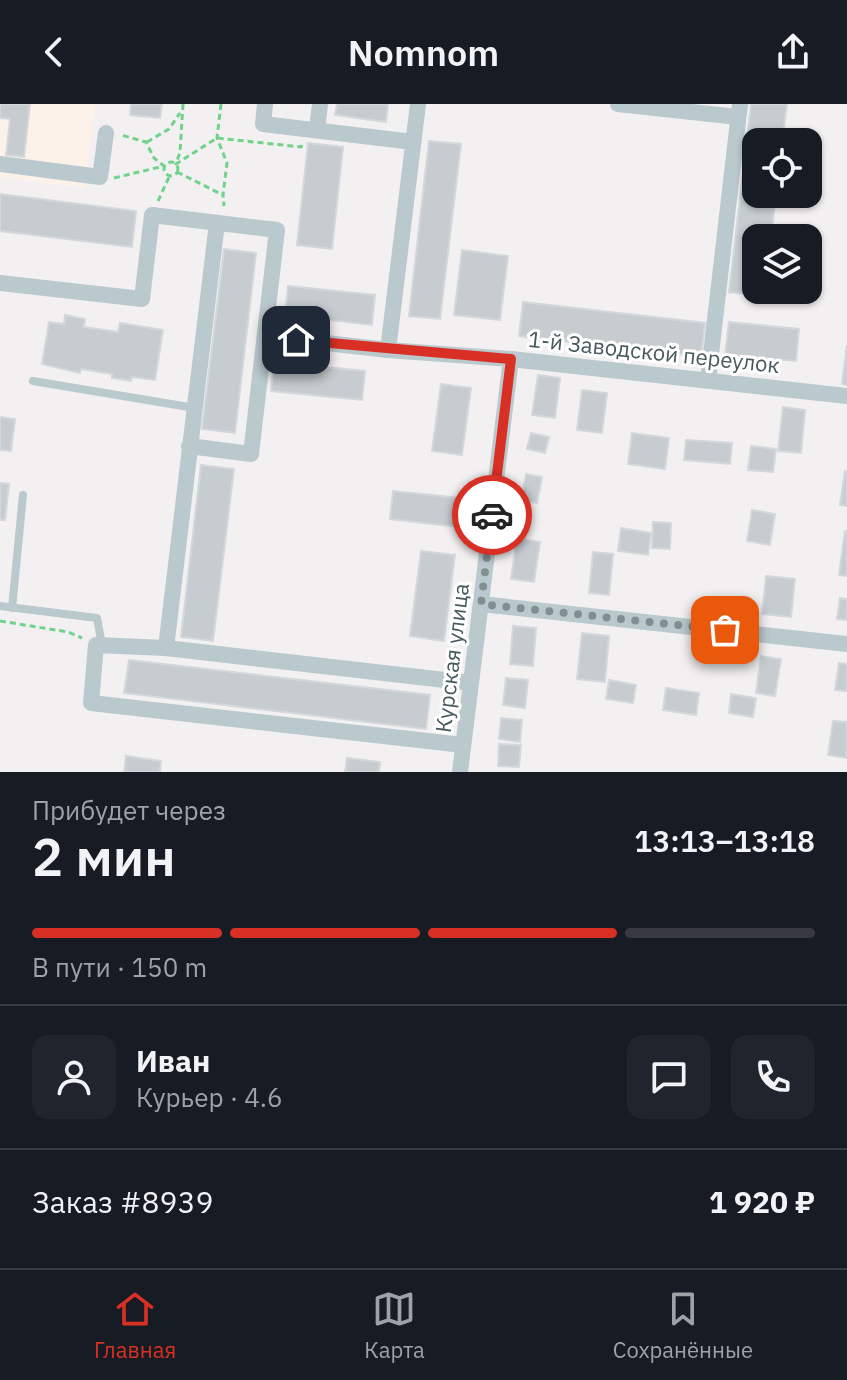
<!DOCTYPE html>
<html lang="ru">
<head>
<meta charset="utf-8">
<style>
	:root { --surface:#171b24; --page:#20242c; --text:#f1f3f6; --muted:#9ea1a6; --line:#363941; --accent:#d93025 }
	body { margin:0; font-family:"IBM Plex Sans",sans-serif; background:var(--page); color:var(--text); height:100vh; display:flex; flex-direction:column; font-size:30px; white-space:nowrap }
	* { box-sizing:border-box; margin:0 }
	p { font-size:26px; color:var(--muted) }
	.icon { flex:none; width:44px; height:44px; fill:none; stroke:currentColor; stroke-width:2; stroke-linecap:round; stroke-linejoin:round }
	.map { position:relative; height:668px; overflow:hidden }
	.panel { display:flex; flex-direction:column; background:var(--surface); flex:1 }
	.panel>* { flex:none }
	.controls { position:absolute; left:742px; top:24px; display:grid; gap:16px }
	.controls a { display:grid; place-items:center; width:80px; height:80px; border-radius:16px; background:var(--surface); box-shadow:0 2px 6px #0004; font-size:40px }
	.pin { position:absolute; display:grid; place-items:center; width:68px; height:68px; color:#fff; margin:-34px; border-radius:16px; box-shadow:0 4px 12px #0006 }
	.courier { position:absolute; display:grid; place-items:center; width:80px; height:80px; margin:-40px; border:6px solid #d93025; border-radius:50%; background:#fff; color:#222; box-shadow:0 2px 10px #0007 }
	.headline em { font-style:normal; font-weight:600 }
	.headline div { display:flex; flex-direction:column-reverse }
	.headline { display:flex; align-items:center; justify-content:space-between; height:136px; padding:0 32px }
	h1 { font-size:52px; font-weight:600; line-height:60px }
	.bar { display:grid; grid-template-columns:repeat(4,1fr); gap:12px 8px; align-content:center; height:96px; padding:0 32px }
	.bar i { height:10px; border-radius:6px; background:var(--line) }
	.bar .active { background:var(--accent) }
	.bar p { grid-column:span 4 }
	.line { display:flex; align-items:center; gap:20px; padding:0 32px; border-top:2px solid var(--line) }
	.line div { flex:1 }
	.round { display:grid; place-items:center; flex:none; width:84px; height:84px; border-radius:16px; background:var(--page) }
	header { display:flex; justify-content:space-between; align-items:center; height:104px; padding:0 32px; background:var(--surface); font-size:36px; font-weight:600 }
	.tab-bar { display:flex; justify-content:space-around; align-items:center; height:112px; border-top:2px solid var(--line); background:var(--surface); font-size:22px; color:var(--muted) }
	.tab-bar a { display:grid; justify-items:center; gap:4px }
	.tab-bar .active { color:var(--accent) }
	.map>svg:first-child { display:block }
	.commercial { fill:#fdf2e9 }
	.building { fill:#c6ccd0; stroke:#d3d8dc; stroke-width:2 }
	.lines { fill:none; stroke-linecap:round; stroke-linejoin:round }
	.path { stroke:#72d28b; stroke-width:3; stroke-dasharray:6 4; stroke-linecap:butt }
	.service { stroke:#bac9cd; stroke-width:8 }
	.minor { stroke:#bac9cd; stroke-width:16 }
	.done { stroke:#828e92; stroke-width:8; stroke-dasharray:0 14.4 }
	.route { stroke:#d93025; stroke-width:10 }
	.labels { text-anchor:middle; stroke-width:6; stroke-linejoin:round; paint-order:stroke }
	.street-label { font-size:22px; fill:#46595f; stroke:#fff }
</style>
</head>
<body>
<header><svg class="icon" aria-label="back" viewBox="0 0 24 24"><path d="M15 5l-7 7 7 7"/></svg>Nomnom<svg class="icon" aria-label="share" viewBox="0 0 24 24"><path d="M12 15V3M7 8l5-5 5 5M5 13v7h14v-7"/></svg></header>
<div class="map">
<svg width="847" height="668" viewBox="0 0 847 668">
	<rect width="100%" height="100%" fill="#f2f0f0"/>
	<path class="commercial" d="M0 0H95L85 84 0 74Z"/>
	<g class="building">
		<path d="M0 0H30L24 53 6 51 10 15 0 14Z"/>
		<path d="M131 0H162L160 14 130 11Z"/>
		<path d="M337 0H388L386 18 335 11Z"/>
		<path d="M751 0H787L782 38H756V90H776L771 134H756V186H765L764 192 729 188Z"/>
		<path d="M429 37 461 40 440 215 409 212Z"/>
		<path d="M308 39 343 43 332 145 297 141Z"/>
		<path d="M0 90 136 107 132 143 0 127Z"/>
		<path d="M224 145 256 149 235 329 202 325Z"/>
		<path d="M462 146 508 152 500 216 454 211Z"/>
		<path d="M288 182 375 191 372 221 285 211Z"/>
		<path d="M523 198 705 219 701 253 519 232Z"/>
		<path d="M65 211 85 215 84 223 118 228 120 219 163 226 155 276 132 273 131 277 112 274V270L81 265 80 269 42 260 49 218 64 220Z"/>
		<path d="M729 218 799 225 796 257 725 250Z"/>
		<path d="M847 241V281L842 280Z"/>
		<path d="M274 258 365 267 362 296 271 287Z"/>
		<path d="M538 271 560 274 555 314 532 311Z"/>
		<path d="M441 280 471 284 462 351 432 347Z"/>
		<path d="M582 286 607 289 602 329 577 326Z"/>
		<path d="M783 303 805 306 801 349 778 347Z"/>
		<path d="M0 313 15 315 11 347 0 346Z"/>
		<path d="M531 329 549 333 545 349 527 345Z"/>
		<path d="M632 329 669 334 665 365 628 360Z"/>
		<path d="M686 336 732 339 730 360 684 356Z"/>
		<path d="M751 342 776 345 773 368 748 366Z"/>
		<path d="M201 361 234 365 213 537 181 533Z"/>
		<path d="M845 367H847V402L840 401Z"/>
		<path d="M526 370 542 373 537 399 521 396Z"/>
		<path d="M0 379 9 380 5 416H0Z"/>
		<path d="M393 387 470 395 467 424 390 415Z"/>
		<path d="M752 406 775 410 770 441 747 437Z"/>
		<path d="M653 418 671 419 670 445 652 444Z"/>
		<path d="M621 424 651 429 648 451 618 447Z"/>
		<path d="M845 427H847V472L839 471Z"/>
		<path d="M517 434 540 438 534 478 511 475Z"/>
		<path d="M421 447 455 451 444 537 410 532Z"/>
		<path d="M593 448 613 450 609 491 589 489Z"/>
		<path d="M766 472 795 475 791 513 762 510Z"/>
		<path d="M840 494 847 495V516L837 515Z"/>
		<path d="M513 522 536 524 533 562 510 560Z"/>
		<path d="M582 529 609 532 605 578 577 575Z"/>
		<path d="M761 552 781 555 775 592 756 589Z"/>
		<path d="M129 556 430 591 426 625 124 589Z"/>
		<path d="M839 559 847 560V587L835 586Z"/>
		<path d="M506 574 528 576 525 604 503 601Z"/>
		<path d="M609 576 636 581 633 599 606 595Z"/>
		<path d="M666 584 699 589 696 611 663 606Z"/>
		<path d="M731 590 756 594 753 613 729 609Z"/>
		<path d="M501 614 522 616 520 638 499 635Z"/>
		<path d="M833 617 847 618V654L828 651Z"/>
		<path d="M499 640 521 641 519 663 498 662Z"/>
		<path d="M126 652 161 657 160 668H124Z"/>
		<path d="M347 654 380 658 379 668H345Z"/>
	</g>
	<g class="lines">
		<g class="path">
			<path d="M183 0 180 48 176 60 217 34 301 43 302 41"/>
			<path d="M221 0 217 34 227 59 223 91 224 102"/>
			<path d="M147 38 169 25 180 9"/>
			<circle cx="171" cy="65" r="7"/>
			<path d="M177 68 223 91"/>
			<path d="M114 74 164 62 154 54 146 38 121 31"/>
			<path d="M158 97 170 71"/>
			<path d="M0 517 68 528 82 534"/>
		</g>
		<g class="service">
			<path d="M33 277 195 304"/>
			<path d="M0 502 97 514 102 541"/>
			<path d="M12 504 23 391"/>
		</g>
		<g class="minor">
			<path d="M265 0 263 20 413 38"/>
			<path d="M618 0 738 13"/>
			<path d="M317 26 320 0"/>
			<path d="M0 60 100 73 106 29"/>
			<path d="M0 179 142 195 152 111 277 126 251 350 189 342"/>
			<path d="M265 232 388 246 511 255 847 292"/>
			<path d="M388 246 418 0"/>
			<path d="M708 276 740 0"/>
			<path d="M481 500 847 540"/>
			<path d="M166 544 217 119"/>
			<path d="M463 641 91 599 96 541 166 544 471 579"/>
			<path d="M460 668 511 255"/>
		</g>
	</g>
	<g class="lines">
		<path class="done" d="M492 411 481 500 725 526"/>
		<path class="route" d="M296 236 511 255 492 411"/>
	</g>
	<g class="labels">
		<g class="street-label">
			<text transform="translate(654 248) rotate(6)" y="8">1-й Заводской переулок</text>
			<text transform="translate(452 554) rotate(-83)" y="8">Курская улица</text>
		</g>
	</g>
</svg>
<div class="controls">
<a><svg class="icon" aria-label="locate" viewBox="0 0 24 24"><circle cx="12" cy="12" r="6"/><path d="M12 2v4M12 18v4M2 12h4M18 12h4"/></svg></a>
<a><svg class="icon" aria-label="layers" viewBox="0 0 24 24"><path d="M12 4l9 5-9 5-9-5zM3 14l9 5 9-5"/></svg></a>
</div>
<div class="pin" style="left:725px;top:526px;background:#ea580c"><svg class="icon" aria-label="bag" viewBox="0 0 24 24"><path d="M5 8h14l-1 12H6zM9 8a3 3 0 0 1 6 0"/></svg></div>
<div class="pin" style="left:296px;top:236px;background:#1f2937"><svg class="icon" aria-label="home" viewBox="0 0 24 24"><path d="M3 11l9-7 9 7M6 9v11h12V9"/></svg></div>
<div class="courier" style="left:492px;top:411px"><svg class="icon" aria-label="car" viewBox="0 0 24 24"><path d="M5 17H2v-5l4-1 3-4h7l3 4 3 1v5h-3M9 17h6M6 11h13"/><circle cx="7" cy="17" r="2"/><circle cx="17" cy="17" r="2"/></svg></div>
</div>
<section class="panel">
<div class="headline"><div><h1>2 мин</h1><p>Прибудет через</p></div><em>13:13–13:18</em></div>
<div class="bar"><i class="active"></i><i class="active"></i><i class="active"></i><i></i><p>В пути · 150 m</p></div>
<div class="line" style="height:144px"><a class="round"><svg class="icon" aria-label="person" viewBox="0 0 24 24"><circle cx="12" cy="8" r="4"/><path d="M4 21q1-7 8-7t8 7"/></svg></a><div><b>Иван</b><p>Курьер · 4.6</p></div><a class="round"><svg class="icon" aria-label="chat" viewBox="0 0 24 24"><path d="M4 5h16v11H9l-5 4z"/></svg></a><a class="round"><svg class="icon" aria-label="phone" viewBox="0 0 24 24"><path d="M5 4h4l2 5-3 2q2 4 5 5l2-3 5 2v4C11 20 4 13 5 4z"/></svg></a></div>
<div class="line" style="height:104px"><div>Заказ #8939</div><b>1 920 ₽</b></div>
</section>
<nav class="tab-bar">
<a class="active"><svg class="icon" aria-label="home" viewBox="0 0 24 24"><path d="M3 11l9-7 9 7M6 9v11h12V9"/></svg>Главная</a>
<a><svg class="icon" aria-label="map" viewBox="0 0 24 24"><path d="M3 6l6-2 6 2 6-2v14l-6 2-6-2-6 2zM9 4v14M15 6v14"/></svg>Карта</a>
<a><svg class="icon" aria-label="saved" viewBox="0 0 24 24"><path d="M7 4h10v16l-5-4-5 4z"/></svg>Сохранённые</a>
</nav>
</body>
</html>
